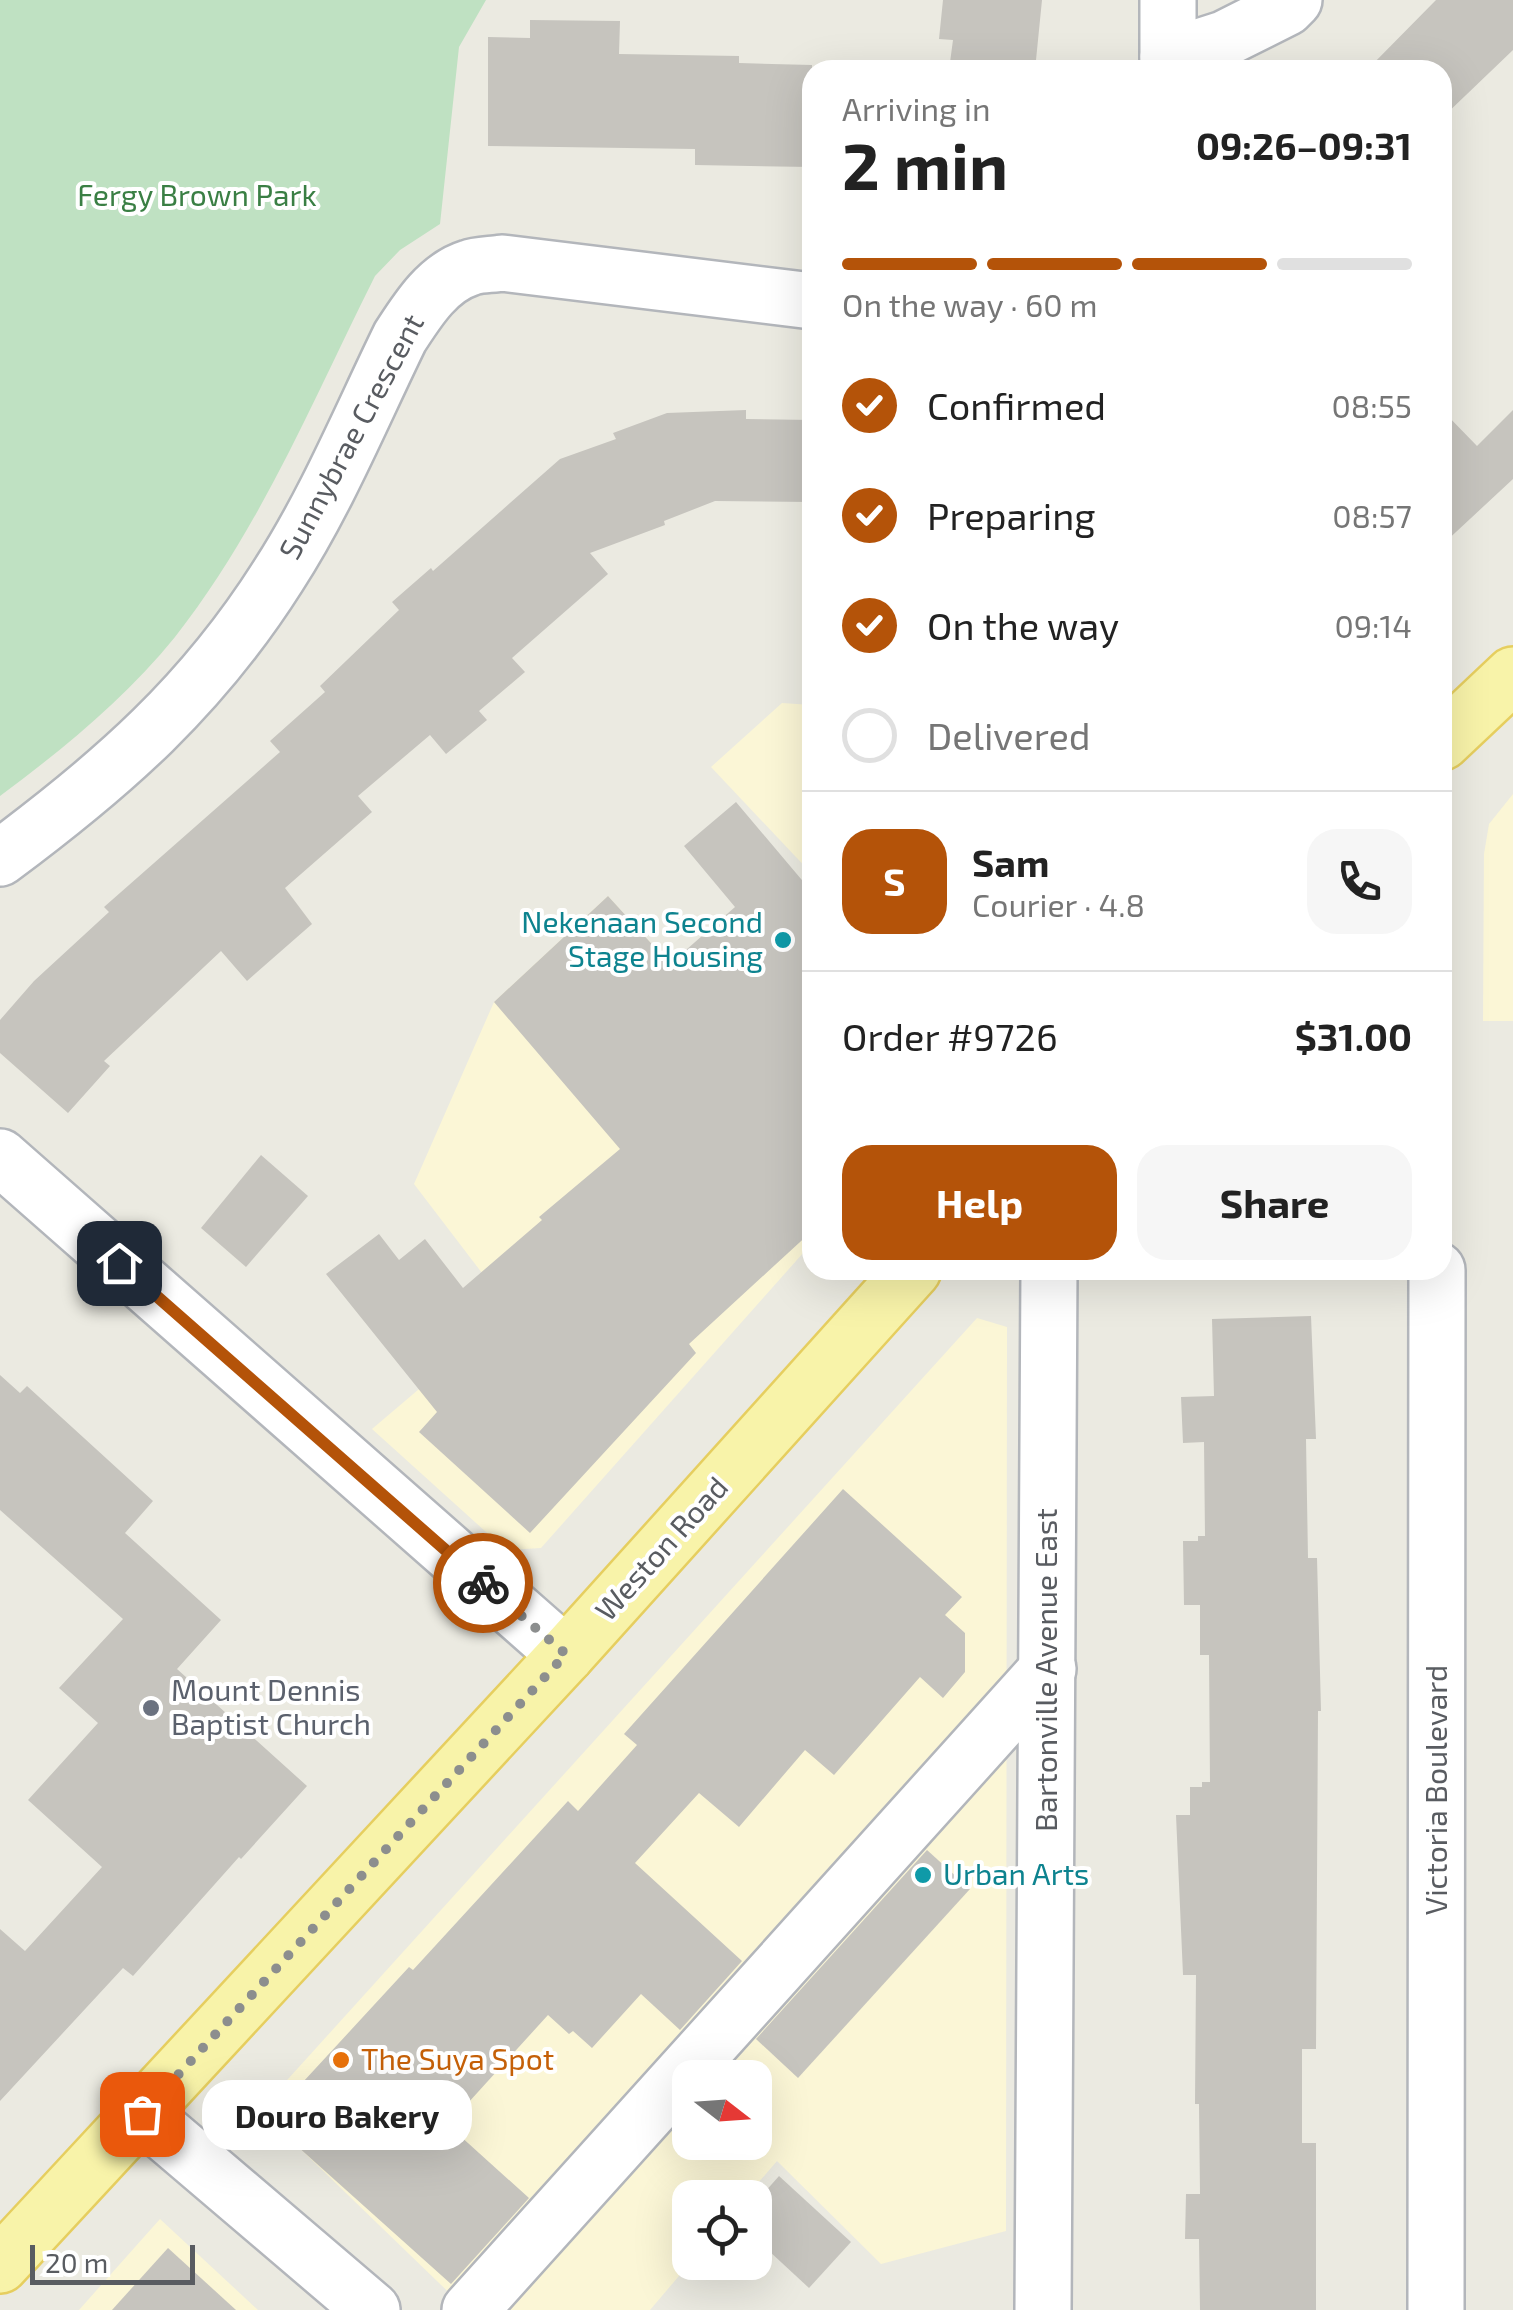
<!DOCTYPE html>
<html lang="en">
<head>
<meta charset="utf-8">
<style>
	:root { --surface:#fff; --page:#f6f6f6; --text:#222; --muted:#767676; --line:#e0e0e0; --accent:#b45309 }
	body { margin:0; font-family:"Exo 2",sans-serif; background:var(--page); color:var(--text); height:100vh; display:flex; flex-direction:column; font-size:38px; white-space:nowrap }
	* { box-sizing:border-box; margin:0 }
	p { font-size:32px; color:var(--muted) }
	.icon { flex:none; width:55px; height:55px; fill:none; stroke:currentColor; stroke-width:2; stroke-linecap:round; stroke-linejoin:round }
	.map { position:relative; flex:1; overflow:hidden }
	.drawer { position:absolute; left:802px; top:60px; width:650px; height:1220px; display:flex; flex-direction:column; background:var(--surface); border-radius:30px; box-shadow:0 10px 40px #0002 }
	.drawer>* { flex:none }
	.needle { width:65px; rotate:107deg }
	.controls { position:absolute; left:672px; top:2060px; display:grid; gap:20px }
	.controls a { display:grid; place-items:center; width:100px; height:100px; border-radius:20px; background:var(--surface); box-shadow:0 10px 40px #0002; font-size:50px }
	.scale { position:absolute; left:30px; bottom:25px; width:165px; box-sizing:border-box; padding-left:10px; border:5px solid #595c61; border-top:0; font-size:28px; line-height:35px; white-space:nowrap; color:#595c61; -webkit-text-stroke:8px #fff; paint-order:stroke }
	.pin { position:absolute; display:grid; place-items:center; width:85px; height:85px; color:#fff; margin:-42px; border-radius:20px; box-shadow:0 5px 15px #0006 }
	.courier { position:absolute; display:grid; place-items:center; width:100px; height:100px; margin:-50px; border:8px solid #b45309; border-radius:50%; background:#fff; color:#222; box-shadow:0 2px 12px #0007 }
	.bubble { position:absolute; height:70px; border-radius:30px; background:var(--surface); box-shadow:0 10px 40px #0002; font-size:32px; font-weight:700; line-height:70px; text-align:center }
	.headline em { font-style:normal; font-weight:700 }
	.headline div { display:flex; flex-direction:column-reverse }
	.headline { display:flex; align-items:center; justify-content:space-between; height:170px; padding:0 40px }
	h1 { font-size:65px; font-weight:700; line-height:75px }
	.bar { display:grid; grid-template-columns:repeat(4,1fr); gap:15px 10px; align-content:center; height:120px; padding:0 40px }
	.bar i { height:12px; border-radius:8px; background:var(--line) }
	.bar .current { background:var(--accent) }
	.bar p { grid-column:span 4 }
	.line { display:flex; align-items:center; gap:25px; padding:0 40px; border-top:2px solid var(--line) }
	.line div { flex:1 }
	.round { display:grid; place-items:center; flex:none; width:105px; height:105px; border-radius:30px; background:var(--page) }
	ol { padding:0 40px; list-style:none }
	li { display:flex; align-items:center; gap:30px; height:110px }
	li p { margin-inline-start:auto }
	li .icon { padding:10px; border-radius:50%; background:var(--accent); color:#fff; stroke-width:4 }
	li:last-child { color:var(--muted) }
	li i { width:55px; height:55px; border:5px solid var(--line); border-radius:50% }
	.cta { display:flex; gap:20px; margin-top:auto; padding:20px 40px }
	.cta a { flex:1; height:115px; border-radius:30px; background:var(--accent); color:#fff; font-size:40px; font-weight:700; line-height:115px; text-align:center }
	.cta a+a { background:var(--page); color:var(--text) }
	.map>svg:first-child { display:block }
	.commercial { fill:#fbf6d6; fill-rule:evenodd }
	.green { fill:#bfe1c2 }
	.building { fill:#c6c4be }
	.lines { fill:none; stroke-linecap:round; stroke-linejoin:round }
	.minor-casing { stroke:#b3b6bb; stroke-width:60 }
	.major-casing { stroke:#e6ce5f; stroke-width:60 }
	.minor { stroke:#fff; stroke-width:55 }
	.major { stroke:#f8f3a9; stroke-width:55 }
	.done { stroke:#8c8e8e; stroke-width:10; stroke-dasharray:0 18 }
	.route { stroke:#b45309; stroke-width:12 }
	.culture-dot { fill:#0f9aa8; stroke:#fff; stroke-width:4 }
	.worship-dot { fill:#6b7280; stroke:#fff; stroke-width:4 }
	.food-dot { fill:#e8710a; stroke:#fff; stroke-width:4 }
	.labels { text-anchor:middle; stroke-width:8; stroke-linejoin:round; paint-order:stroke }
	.park-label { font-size:30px; fill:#3a7f44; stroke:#fff }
	.street-label { font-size:30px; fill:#595c61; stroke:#fff }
	.culture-label { font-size:30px; fill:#0d838f; stroke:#fff; text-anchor:end }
	.worship-label { font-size:30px; fill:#5b616d; stroke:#fff; text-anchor:start }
	.food-label { font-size:30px; fill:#c56008; stroke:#fff; text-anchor:start }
</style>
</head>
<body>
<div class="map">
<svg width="1513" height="2310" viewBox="0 0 1513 2310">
	<rect width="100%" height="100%" fill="#ebeae1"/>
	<g class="commercial">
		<path d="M782 703 812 705V874L711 767Z"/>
		<path d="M1513 794V1021H1483L1484 854 1489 824Z"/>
		<path d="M608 896 812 1120V1243L541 1548 506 1550 372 1429 511 1311 414 1184 494 1002Z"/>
		<path d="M977 1318 1007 1327 1006 2231 881 2264 777 2161 746 2197 690 2198V2263L650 2310H467L260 2110ZM690 2078H755V2142H690Z"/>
		<path d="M160 2219 258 2310H79Z"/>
	</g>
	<path class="green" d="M0 0H486L459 47 440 224 400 250 375 276C314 398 260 529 175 637 125 699 63 749 0 796Z"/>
	<g class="building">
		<path d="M943 0H1042L1035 70H949L953 40 939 39Z"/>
		<path d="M1436 0H1513V50L1442 118V70H1367Z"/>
		<path d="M530 20 620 21 619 54 739 56V63L812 65V167L695 165V149L488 146V37L530 38Z"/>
		<path d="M746 410V419L812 420V502L715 501 664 521 665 525 590 553 608 574 512 658 525 672 479 711 487 720 446 754 430 735 358 796 372 812 285 888 312 924 247 981 221 951 104 1061 110 1066 68 1113 0 1053V1020L34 981 109 912 104 907 280 752 270 741 325 692 320 686 399 610 392 602 431 568 433 571 560 459 616 439 613 433 667 413Z"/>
		<path d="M1442 410 1477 446 1513 410V479L1442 545Z"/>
		<path d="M736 802 812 892V1231L689 1344 696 1353 530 1533 419 1432 437 1412 326 1274 379 1234 399 1260 425 1239 463 1288 542 1220 539 1217 620 1149 494 1002 608 896 670 964 735 907 684 846Z"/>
		<path d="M261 1155 308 1196 246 1267 201 1228Z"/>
		<path d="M1311 1316 1316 1439H1306L1308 1558H1317L1321 1711H1318L1316 2049H1302V2143H1316V2310H1200L1199 2239H1185L1186 2194H1200L1199 2104H1195L1196 1975H1183L1176 1815H1190V1787H1202V1782H1210L1209 1655H1200V1605H1184L1183 1541H1198V1536H1205L1204 1442 1183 1443 1181 1397 1214 1396 1212 1319Z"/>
		<path d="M0 1375 20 1393 27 1386 153 1501 125 1533 221 1620 177 1669 307 1786 241 1859 239 1857 133 1976 123 1968 0 2101V1929L25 1951 102 1867 28 1800 98 1723 59 1688 123 1619 0 1510Z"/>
		<path d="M843 1489 962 1597 945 1615 965 1633V1672L943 1698 920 1677 834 1775 805 1750 739 1827 699 1793 635 1863 742 1961 680 2030 641 1994 592 2048 573 2031 569 2034 548 2015 448 2125 529 2198 451 2284 268 2120 409 1967 413 1970 568 1801 578 1811 637 1745 624 1734Z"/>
		<path d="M927 1850 970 1889 798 2078 756 2039Z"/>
		<path d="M779 2176 851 2242 809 2288 755 2238V2203Z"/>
		<path d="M168 2248 236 2310H112Z"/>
	</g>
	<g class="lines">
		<g class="minor-casing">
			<g id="minor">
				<path d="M1168 57 1224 39 1286 8 1294 0"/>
				<path d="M1168 70V0"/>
				<path d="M0 858C113 774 202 696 278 576 326 502 361 417 400 337 417 311 437 278 469 268 479 264 492 265 502 263L812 301"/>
				<path d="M0 1157 566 1655"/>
				<path d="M142 2114 372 2310"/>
				<path d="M470 2310 1048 1669"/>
				<path d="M1043 2310 1049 1270"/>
				<path d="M1436 2310 1437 1270"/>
			</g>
		</g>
		<g class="major-casing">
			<g id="major">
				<path d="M1442 742 1513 675"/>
				<path d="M0 2265 566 1655 913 1270"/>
			</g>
		</g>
		<use href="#minor" class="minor"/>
		<use href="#major" class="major"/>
	</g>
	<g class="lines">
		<path class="done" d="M142 2114 566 1654 483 1583"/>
		<path class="route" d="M119 1263 483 1583"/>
	</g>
	<g class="culture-dot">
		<circle cx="783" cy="940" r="10"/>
		<circle cx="923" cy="1875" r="10"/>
	</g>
	<circle class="worship-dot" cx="151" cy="1708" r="10"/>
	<circle class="food-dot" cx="341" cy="2060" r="10"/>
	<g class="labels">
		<g class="park-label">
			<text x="197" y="206">Fergy Brown Park</text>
		</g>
		<g class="street-label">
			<text transform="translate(352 437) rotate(-62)" y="10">Sunnybrae Crescent</text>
			<text transform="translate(662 1549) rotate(-48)" y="10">Weston Road</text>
			<text transform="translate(1047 1670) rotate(-90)" y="10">Bartonville Avenue East</text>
			<text transform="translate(1437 1790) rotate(-90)" y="10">Victoria Boulevard</text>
		</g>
		<g class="culture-label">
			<text x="763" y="933">Nekenaan Second<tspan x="763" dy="34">Stage Housing</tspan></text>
			<text x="943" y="1885" text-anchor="start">Urban Arts</text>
		</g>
		<g class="worship-label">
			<text x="171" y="1701">Mount Dennis<tspan x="171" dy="34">Baptist Church</tspan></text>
		</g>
		<g class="food-label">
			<text x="361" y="2070">The Suya Spot</text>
		</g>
	</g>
</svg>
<div class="controls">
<a><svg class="needle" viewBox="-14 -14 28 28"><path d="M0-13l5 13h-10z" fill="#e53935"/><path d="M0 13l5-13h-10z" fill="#767676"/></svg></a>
<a><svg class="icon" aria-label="locate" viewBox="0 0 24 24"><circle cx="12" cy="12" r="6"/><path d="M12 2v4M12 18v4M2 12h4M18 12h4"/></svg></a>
</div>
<div class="scale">20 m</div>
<div class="pin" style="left:142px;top:2114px;background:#ea580c"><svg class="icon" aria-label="bag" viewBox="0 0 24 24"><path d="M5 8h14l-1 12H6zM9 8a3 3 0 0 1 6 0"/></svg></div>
<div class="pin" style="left:119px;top:1263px;background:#1f2937"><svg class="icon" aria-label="home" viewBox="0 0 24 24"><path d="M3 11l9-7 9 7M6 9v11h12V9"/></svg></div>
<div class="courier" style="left:483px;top:1583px"><svg class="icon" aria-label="bike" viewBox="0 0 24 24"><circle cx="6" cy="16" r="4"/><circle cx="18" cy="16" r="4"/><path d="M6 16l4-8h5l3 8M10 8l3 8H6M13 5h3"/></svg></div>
<div class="bubble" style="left:202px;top:2080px;width:270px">Douro Bakery</div>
<section class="drawer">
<div class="headline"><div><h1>2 min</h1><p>Arriving in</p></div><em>09:26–09:31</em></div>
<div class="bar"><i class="current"></i><i class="current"></i><i class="current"></i><i></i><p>On the way · 60 m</p></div>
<ol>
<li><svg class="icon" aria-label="check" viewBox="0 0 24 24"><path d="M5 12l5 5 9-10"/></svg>Confirmed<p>08:55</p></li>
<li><svg class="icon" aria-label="check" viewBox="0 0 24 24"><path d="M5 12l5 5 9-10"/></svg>Preparing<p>08:57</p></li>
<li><svg class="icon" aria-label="check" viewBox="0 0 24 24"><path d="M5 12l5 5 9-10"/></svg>On the way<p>09:14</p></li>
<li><i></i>Delivered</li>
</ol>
<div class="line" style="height:180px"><b class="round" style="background:var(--accent);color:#fff">S</b><div><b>Sam</b><p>Courier · 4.8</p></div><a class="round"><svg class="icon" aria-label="phone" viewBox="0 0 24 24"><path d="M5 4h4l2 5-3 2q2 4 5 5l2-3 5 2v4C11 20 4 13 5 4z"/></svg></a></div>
<div class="line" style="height:130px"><div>Order #9726</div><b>$31.00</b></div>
<div class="cta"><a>Help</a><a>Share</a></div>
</section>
</div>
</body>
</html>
